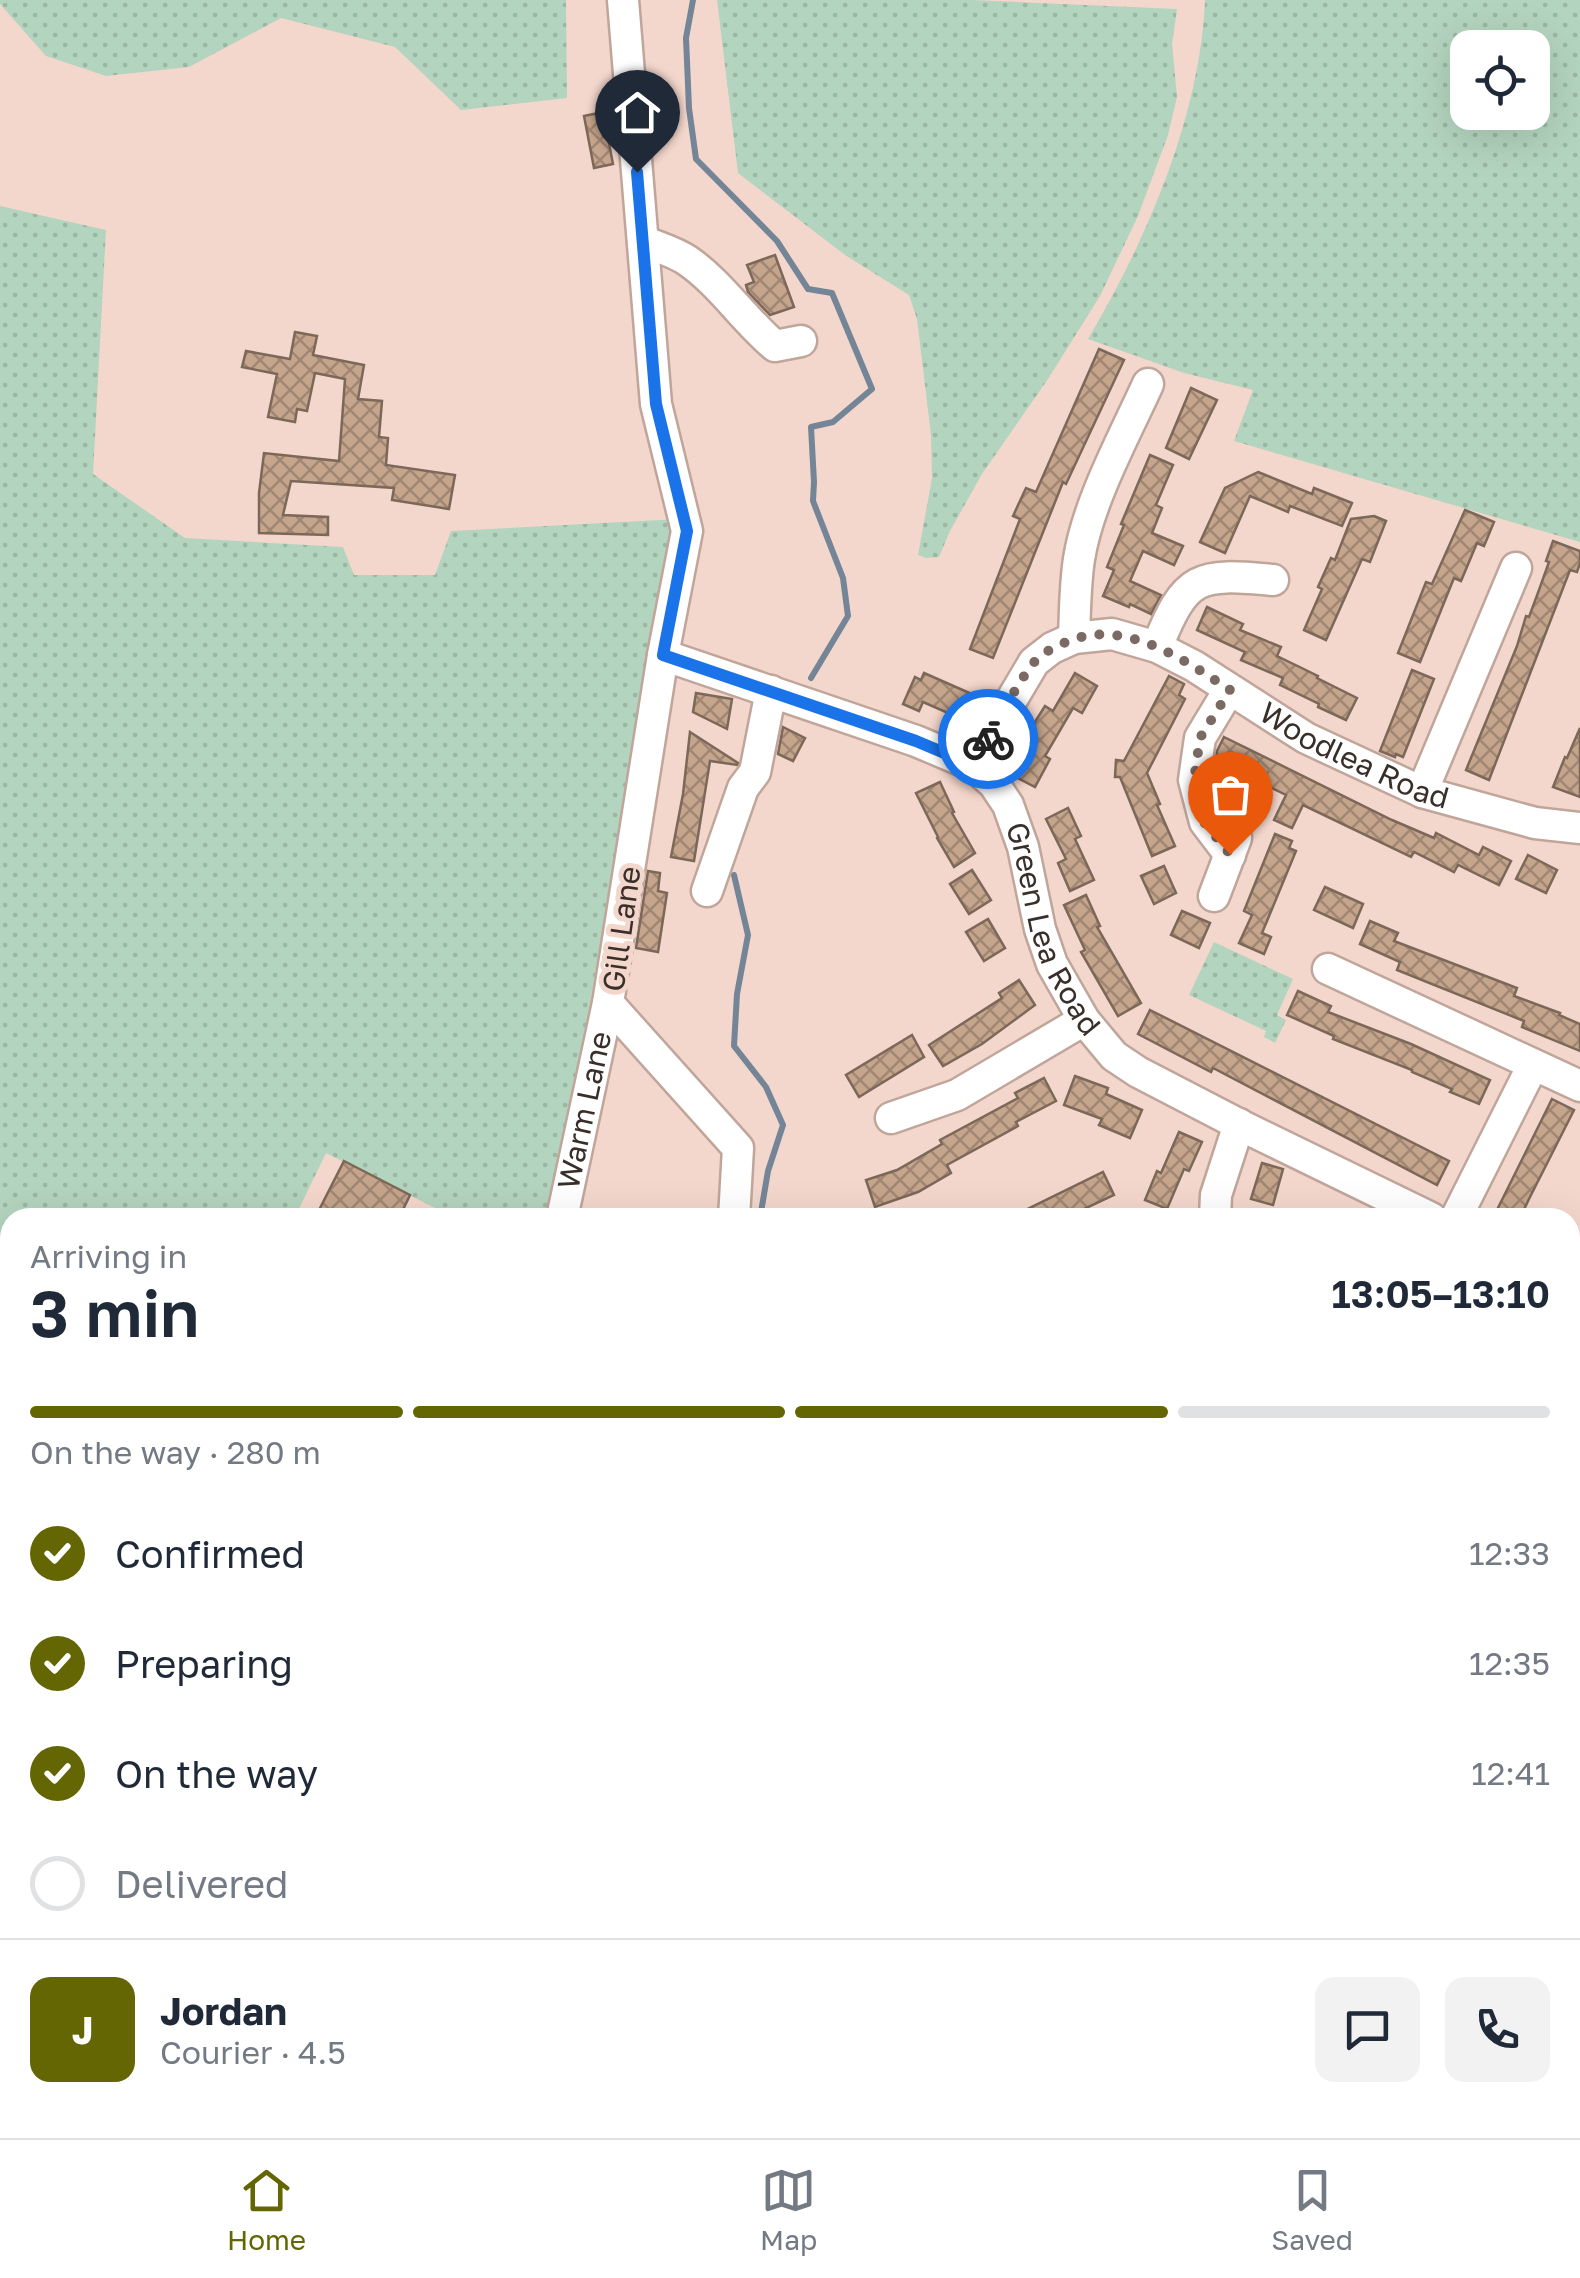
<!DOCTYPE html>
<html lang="en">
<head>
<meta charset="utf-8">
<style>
	:root { --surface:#fff; --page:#f2f2f3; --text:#1f2937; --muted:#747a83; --line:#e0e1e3; --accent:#636602 }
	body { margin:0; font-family:"Golos Text",sans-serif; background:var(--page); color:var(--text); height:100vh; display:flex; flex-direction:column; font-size:38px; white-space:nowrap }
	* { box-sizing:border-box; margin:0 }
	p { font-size:32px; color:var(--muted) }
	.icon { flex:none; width:55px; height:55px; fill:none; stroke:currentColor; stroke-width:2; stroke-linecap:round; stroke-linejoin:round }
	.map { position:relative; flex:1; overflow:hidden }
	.sheet { position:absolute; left:0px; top:1208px; width:1580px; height:932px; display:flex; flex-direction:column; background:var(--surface); border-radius:30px 30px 0 0; box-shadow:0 10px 40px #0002 }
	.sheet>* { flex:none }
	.fabs { position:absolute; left:1450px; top:30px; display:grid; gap:20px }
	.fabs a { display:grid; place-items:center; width:100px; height:100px; border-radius:20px; background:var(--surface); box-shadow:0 10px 40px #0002; font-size:50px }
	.pin { position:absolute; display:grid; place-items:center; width:85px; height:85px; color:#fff; margin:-102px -42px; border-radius:50% 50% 50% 0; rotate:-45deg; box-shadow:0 0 10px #0007 }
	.pin .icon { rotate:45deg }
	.courier { position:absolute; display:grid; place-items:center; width:100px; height:100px; margin:-50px; border:8px solid #1a73e8; border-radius:50%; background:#fff; color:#222; box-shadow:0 2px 12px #0007 }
	.summary em { font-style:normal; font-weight:600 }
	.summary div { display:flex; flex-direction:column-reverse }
	.summary { display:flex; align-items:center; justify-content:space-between; height:170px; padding:0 30px }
	h1 { font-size:65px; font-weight:600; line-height:75px }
	.bar { display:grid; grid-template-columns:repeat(4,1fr); gap:15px 10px; align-content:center; height:120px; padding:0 30px }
	.bar i { height:12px; border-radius:8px; background:var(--line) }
	.bar .selected { background:var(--accent) }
	.bar p { grid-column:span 4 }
	.line { display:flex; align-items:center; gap:25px; padding:0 30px; border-top:2px solid var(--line) }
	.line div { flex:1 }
	.round { display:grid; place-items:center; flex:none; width:105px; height:105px; border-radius:20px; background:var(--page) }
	ol { padding:0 30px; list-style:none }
	li { display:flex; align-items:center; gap:30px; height:110px }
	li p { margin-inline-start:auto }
	li .icon { padding:10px; border-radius:50%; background:var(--accent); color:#fff; stroke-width:4 }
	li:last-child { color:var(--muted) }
	li i { width:55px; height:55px; border:5px solid var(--line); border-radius:50% }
	.tab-bar { display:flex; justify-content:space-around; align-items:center; height:140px; border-top:2px solid var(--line); background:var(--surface); font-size:28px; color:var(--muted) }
	.tab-bar a { display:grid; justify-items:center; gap:5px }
	.tab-bar .selected { color:var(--accent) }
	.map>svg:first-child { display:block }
	.grass { fill:url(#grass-dots); fill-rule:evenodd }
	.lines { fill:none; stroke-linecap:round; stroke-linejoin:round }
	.stream { stroke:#748597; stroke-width:6 }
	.building { fill:url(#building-cross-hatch); stroke:#7c6858; stroke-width:2.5 }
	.minor-casing { stroke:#c0a59a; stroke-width:35 }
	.minor { stroke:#fff; stroke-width:30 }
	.done { stroke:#7a6a63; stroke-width:10; stroke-dasharray:0 18 }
	.route { stroke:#1a73e8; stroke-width:12 }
	.labels { text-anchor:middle; stroke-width:10; stroke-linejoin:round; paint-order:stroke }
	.street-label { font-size:30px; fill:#392f2a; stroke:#f4d7cc }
</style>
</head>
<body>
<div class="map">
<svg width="1580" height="2138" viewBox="0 0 1580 2138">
	<defs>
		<pattern id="grass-dots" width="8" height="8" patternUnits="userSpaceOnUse" patternTransform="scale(2.5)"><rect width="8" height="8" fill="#b3d4be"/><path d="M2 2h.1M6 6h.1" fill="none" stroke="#9bb6a3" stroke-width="1.8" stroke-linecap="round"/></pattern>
		<pattern id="building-cross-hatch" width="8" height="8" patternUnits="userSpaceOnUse" patternTransform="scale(2.5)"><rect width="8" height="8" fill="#c5a58c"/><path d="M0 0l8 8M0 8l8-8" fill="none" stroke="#a18773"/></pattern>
	</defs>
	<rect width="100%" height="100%" fill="#f4d7cc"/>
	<g class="grass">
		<path d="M0 0H566L567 98 461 110 395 47 281 18 189 67 106 76 46 56 0 4Z"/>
		<path d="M717 0H971L1177 9 1172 44 1177 97 1168 135 1138 216 1100 296 1048 379 982 474 950 531 939 557 926 558 918 555 932 478 931 435 917 319 909 295 845 255 738 173Z"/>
		<path d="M1205 0H1580V542L1234 441 1253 390 1184 373 1088 339C1147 239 1200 117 1205 0ZM1468 48H1532V112H1468Z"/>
		<path d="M0 206 106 230 93 474 185 538 343 547 354 575H435L451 531 679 519 655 628 582 1049 545 1217H434L437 1209 326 1153 295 1217 10 1218V1620L0 1640Z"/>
		<path d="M1214 942 1293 979 1277 1015 1286 1020 1275 1043 1264 1037 1266 1031 1189 995Z"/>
		<path d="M1570 1424H1580V2138H1101L1099 2130H1570Z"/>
		<path d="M0 1666 10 1671V2014L0 2025Z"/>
	</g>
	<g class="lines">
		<g class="stream">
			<path d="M693 0 686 38 689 108 696 159 777 241 808 289 832 293 872 389 833 422 811 427 814 482 813 501 843 578 848 616 811 678"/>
			<path d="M734 875 748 935 737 994 734 1046 766 1087 783 1125 768 1171 760 1218"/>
			<path d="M1570 1993 1580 2002"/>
		</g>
	</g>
	<g class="building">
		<path d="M603 112 613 164 594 168 584 116Z"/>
		<path d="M775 255 794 307 770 315 748 292 746 285 754 282 747 265Z"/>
		<path d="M295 332 317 336 313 355 364 365 358 399 382 401 379 437 388 438 386 465 455 475 449 509 392 500 394 488 291 481 283 515 328 517V535L259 533V493L264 453 339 461 345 379 315 373 307 411 297 409 295 422 268 417 277 374 242 367 246 351 290 359Z"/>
		<path d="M1099 349 1124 360 1066 484 1063 482 993 658 970 649 1020 519 1013 516 1026 488 1036 492Z"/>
		<path d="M1191 388 1217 400 1189 459 1166 448Z"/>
		<path d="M1150 455 1173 465 1156 505 1162 508 1152 533 1183 546 1174 565 1143 551 1130 581 1161 595 1151 614 1130 604 1129 607 1103 596 1114 570 1107 567 1124 525 1121 524Z"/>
		<path d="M1258 472 1312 494 1314 488 1352 503 1342 526 1290 506 1288 512 1250 496 1225 553 1200 542 1225 488Z"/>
		<path d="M1465 510 1494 522 1484 546 1477 543 1461 581 1454 578 1420 662 1398 653 1426 582 1432 584Z"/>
		<path d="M1374 516 1386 521 1370 562 1362 559 1326 640 1304 630 1322 589 1318 587 1331 558 1335 560 1351 519Z"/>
		<path d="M1553 541 1580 551V563L1577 572 1570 570 1489 780 1466 770 1517 646 1526 616 1529 617 1539 590 1549 562 1546 561Z"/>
		<path d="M1207 607 1243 624 1240 630 1281 647 1277 656 1318 676 1317 678 1357 698 1346 720 1318 707 1319 704 1280 685 1283 678 1241 660 1245 652 1197 630Z"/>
		<path d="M1412 670 1434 679 1403 757 1396 754 1395 757 1380 751Z"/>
		<path d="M924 673 974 695 964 717H957L923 702 919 711 903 704 915 677 921 680Z"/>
		<path d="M1075 673 1097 686 1082 713 1073 708 1045 756 1050 759 1035 787 1012 775 1032 736 1028 733 1045 706 1053 711Z"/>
		<path d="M1169 676 1184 684 1179 695 1185 699 1147 773 1160 804 1157 805 1175 846 1152 856 1120 777H1115L1116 760 1124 761Z"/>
		<path d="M696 693 732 699 727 729 693 712Z"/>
		<path d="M783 727 805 738 793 761 778 754Z"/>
		<path d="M1580 728V797L1553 787 1565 757 1567 758Z"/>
		<path d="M690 732 738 763 737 765 710 761 694 861 671 857 683 794Z"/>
		<path d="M1224 737 1392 820 1434 838 1436 833 1479 855 1483 847 1511 861 1499 885 1458 865 1454 872 1414 852 1411 857 1303 805 1292 828 1274 820 1286 795 1216 761 1217 751Z"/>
		<path d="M940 782 954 812 952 813 975 853 954 867 937 838 938 837 916 793Z"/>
		<path d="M1068 808 1081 836 1075 839 1094 880 1070 891 1058 863 1066 859 1046 819Z"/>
		<path d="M1275 834 1292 841 1289 848 1296 851 1262 933 1271 937 1264 954 1239 943 1252 915 1244 911Z"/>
		<path d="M1528 855 1557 870 1546 893 1516 879Z"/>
		<path d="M1164 866 1176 893 1154 904 1141 876Z"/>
		<path d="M972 870 991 900 969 914 950 884Z"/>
		<path d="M648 871 660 873 658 891 667 893 658 952 636 948Z"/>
		<path d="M1325 887 1363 904 1353 928 1314 910Z"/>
		<path d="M1086 895 1100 926 1097 927 1141 1003 1118 1016 1081 952 1085 950 1064 905Z"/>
		<path d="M1182 911 1210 923 1199 948 1171 935Z"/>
		<path d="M988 919 1005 948 984 961 966 932Z"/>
		<path d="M1370 921 1398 933 1394 941 1517 988 1514 996 1560 1013 1559 1015 1580 1024V1051L1522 1027 1524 1021 1397 970 1400 962 1360 944Z"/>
		<path d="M1019 980 1035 1005 982 1044 943 1066 929 1045 1002 998 999 993Z"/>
		<path d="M1298 991 1331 1006 1328 1012 1411 1044 1490 1080 1479 1104 1450 1092 1452 1089 1412 1072V1070L1333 1039 1334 1036 1287 1015Z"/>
		<path d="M1150 1010 1449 1161 1437 1185 1213 1068 1211 1072 1138 1034Z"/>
		<path d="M912 1035 924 1057 859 1097 846 1075Z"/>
		<path d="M1075 1076 1108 1088 1106 1094 1142 1110 1130 1138 1099 1125 1102 1119 1064 1105Z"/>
		<path d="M1044 1078 1056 1101 1016 1122 1018 1126 947 1165 951 1173 918 1192 875 1207 866 1180 897 1170 942 1144 940 1140 1018 1098 1015 1093Z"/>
		<path d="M1552 1099 1574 1110 1529 1199 1520 1218H1493Z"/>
		<path d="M1179 1132 1202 1142 1189 1171 1184 1169 1167 1209 1145 1200 1157 1171 1161 1173Z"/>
		<path d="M344 1161 410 1195 399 1218H315Z"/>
		<path d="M1262 1163 1283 1169 1273 1205 1251 1199Z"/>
		<path d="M1103 1172 1114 1195 1065 1218H1009Z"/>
	</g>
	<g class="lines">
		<g class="minor-casing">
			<g id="minor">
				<path d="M623 0 656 404 687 531 663 655 608 1003 738 1148 734 1218"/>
				<path d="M643 241C657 247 675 252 688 261 721 284 744 320 775 346L801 341"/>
				<path d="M1074 638C1075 612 1075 585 1079 559 1088 502 1124 437 1148 384"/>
				<path d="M1157 647C1186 575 1197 573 1273 580"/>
				<path id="s1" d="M663 655 916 741 973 765 994 784 1008 805 1023 847 1040 929 1052 964 1084 1020 1114 1056 1138 1072 1246 1128 1431 1218"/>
				<path d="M1229 690 1200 738 1194 780 1205 822 1230 855"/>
				<path id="s2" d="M973 765 1034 662 1052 648 1074 638 1112 634 1157 647 1194 666 1306 738 1422 792 1535 823 1580 828"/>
				<path d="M1422 792 1516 568"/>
				<path d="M707 891 743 788 755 772 771 691"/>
				<path d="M1214 896 1236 838"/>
				<path d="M1328 969 1580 1086"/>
				<path d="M891 1118 957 1095 1084 1020"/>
				<path id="s3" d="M562 1218 608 1003"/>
				<path d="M1215 1218 1216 1195 1239 1124"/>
				<path d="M1456 1218 1533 1065"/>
				<path d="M1570 1298 1580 1305"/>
				<path d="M0 2046 10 2036"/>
				<path d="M0 2130 15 2138"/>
				<path d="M884 2130 885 2138"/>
				<path d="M158 2138 160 2130"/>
			</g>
		</g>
		<use href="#minor" class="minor"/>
	</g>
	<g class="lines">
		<path class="done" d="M988 739C1002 715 1015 687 1032 665 1039 655 1052 648 1064 643 1122 616 1183 659 1230 690L1200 738 1194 780 1204 822 1230 854"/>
		<path class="route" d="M637 172 656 404 687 531 663 655 916 741 973 765 988 739"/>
	</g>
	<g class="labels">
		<g class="street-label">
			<text dy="10" stroke="none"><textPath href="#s2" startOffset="478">Woodlea Road</textPath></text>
			<text dy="10" stroke="none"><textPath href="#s1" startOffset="515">Green Lea Road</textPath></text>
			<text transform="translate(622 929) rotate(-82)" y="10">Gill Lane</text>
			<text dy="10" stroke="none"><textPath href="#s3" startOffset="110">Warm Lane</textPath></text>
		</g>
	</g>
</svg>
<div class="fabs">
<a><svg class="icon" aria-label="locate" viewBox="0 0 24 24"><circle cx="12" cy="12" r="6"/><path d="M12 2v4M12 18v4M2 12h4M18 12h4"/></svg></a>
</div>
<div class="pin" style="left:1230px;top:854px;background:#ea580c"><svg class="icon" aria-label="bag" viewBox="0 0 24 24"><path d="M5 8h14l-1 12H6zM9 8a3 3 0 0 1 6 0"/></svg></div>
<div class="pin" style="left:637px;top:172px;background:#1f2937"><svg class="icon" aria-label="home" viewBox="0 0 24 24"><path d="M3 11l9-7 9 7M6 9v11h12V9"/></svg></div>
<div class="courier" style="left:988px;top:739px"><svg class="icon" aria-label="bike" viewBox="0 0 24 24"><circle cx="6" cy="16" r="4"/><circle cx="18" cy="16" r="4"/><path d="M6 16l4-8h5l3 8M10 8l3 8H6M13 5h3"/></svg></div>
<section class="sheet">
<div class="summary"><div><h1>3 min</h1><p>Arriving in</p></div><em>13:05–13:10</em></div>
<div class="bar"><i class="selected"></i><i class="selected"></i><i class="selected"></i><i></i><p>On the way · 280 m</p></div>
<ol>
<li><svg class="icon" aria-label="check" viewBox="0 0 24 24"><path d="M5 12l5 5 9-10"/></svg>Confirmed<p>12:33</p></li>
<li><svg class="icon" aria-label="check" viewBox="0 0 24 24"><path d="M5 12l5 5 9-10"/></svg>Preparing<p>12:35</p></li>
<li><svg class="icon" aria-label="check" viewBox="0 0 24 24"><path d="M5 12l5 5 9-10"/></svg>On the way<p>12:41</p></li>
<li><i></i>Delivered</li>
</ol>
<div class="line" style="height:180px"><b class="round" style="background:var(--accent);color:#fff">J</b><div><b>Jordan</b><p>Courier · 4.5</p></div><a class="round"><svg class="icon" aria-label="chat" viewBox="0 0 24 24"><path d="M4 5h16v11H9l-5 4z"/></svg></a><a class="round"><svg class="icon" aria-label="phone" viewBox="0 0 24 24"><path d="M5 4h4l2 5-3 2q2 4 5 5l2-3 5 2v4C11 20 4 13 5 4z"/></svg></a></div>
</section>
</div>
<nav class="tab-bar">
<a class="selected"><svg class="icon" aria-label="home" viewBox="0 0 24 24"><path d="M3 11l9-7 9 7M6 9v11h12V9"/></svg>Home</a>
<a><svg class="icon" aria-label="map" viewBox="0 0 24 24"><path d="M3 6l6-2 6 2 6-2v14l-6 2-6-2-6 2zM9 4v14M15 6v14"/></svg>Map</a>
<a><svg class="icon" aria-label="saved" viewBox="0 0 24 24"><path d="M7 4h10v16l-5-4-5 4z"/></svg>Saved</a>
</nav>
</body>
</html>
